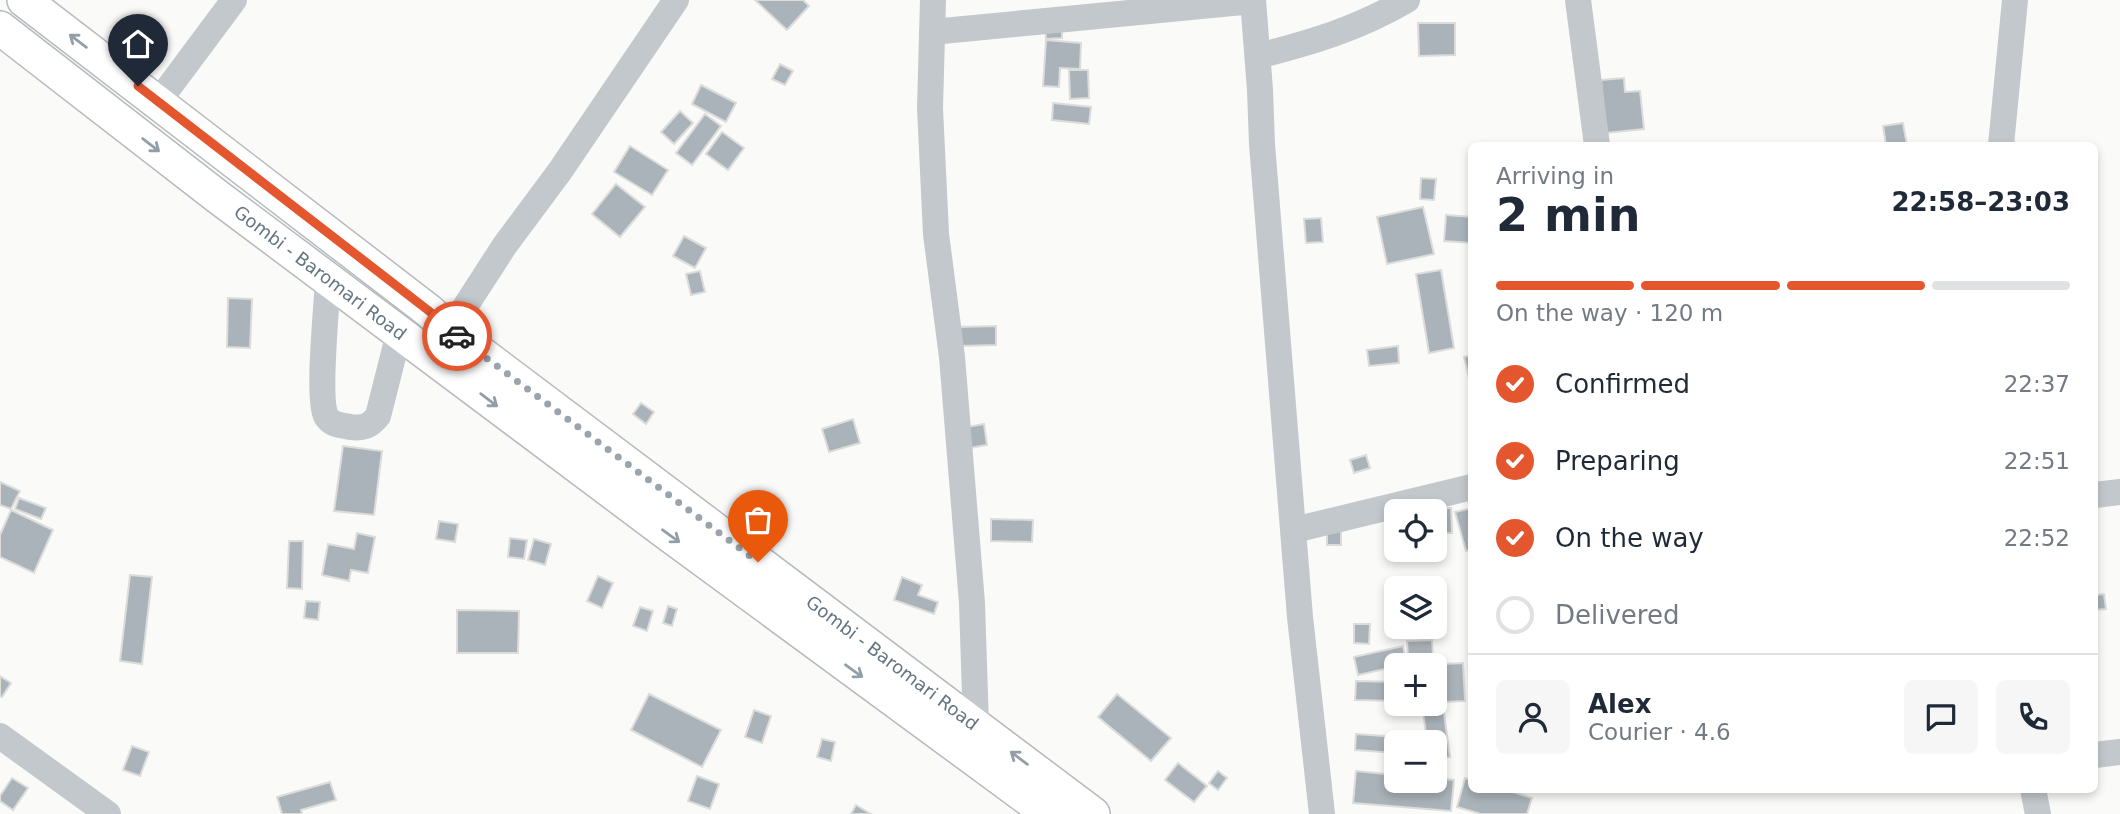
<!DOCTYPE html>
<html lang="en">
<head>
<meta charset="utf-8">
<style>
	:root { --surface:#fff; --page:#f6f6f7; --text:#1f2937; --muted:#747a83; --line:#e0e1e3; --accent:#e4572e }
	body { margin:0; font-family:"DejaVu Sans",sans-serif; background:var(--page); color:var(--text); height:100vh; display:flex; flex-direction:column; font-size:26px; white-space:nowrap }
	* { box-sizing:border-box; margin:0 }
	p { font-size:23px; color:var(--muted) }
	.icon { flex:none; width:38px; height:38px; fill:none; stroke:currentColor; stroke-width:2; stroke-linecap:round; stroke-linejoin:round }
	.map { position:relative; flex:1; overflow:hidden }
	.panel { position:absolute; left:1468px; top:142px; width:630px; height:651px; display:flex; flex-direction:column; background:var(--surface); border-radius:10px; box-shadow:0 4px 10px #0003 }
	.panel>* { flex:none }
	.buttons { position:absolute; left:1384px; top:499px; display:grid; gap:14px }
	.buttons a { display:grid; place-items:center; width:63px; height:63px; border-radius:10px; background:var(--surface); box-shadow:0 4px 10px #0003; font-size:35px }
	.pin { position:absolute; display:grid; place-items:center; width:60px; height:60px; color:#fff; margin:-72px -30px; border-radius:50% 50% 50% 0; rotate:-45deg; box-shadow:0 0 7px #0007 }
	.pin .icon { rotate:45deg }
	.courier { position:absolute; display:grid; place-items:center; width:70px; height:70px; margin:-35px; border:5px solid #e4572e; border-radius:50%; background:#fff; color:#222; box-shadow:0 2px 9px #0007 }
	.overview em { font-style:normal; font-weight:800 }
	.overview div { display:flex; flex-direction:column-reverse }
	.overview { display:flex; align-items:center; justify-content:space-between; height:119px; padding:0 28px }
	h1 { font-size:46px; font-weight:800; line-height:52px }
	.bar { display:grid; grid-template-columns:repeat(4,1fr); gap:10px 7px; align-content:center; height:84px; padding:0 28px }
	.bar i { height:9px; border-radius:5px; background:var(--line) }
	.bar .on { background:var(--accent) }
	.bar p { grid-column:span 4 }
	.line { display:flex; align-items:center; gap:18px; padding:0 28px; border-top:2px solid var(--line) }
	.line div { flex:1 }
	.round { display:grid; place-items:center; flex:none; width:74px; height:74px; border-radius:10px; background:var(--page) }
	ol { padding:0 28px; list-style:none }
	li { display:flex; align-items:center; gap:21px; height:77px }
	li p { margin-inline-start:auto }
	li .icon { padding:7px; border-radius:50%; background:var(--accent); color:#fff; stroke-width:4 }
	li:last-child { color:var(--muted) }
	li i { width:38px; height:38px; border:4px solid var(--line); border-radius:50% }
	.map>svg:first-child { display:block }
	.building { fill:#aab3b9; stroke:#dcdcda; stroke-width:2 }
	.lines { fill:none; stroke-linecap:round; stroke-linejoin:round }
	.major-casing { stroke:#b5babe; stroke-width:36 }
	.minor { stroke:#c3c8cc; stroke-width:26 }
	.major { stroke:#fff; stroke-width:33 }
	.oneway { stroke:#939fa8 }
	.done { stroke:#99a4ac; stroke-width:7; stroke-dasharray:0 12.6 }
	.route { stroke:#e4572e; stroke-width:9 }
	.labels { text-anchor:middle; stroke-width:7; stroke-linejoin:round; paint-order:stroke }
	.street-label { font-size:18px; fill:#657683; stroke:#fff }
</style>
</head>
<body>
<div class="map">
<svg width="2120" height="814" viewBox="0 0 2120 814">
	<rect width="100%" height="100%" fill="#fafaf8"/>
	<g class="building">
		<path d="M755 0H803L809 6 787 30Z"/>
		<path d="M1418 23H1455V55L1419 56Z"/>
		<path d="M1062 24V38L1046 39 1045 25Z"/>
		<path d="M1046 40 1081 43 1080 69 1060 68 1059 87 1043 86Z"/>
		<path d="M780 64 793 71 785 85 772 79Z"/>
		<path d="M1069 70H1088L1089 98 1070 99Z"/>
		<path d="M1624 78 1625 92 1640 91 1644 129 1606 133 1601 80Z"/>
		<path d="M701 85 736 103 726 122 692 104Z"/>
		<path d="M1053 103 1091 107 1089 124 1052 120Z"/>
		<path d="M680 111 693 123 674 144 661 132Z"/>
		<path d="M705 114 721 126 692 165 676 153Z"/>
		<path d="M1903 123 1907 145H1886L1883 126Z"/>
		<path d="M722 132 744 148 728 170 706 154Z"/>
		<path d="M630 146 668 170 652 195 614 172Z"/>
		<path d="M1421 178 1436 179 1434 200 1420 199Z"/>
		<path d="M616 184 645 207 620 237 592 214Z"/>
		<path d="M1423 207 1434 254 1387 264 1377 217Z"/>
		<path d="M1446 215 1472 217V243L1444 241Z"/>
		<path d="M1321 218 1323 242 1306 243 1304 219Z"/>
		<path d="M684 236 706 248 695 268 673 256Z"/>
		<path d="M1441 270 1454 348 1429 353 1416 274Z"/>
		<path d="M700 271 705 292 691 295 686 274Z"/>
		<path d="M228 298 252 299 250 348 227 347Z"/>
		<path d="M996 326V345L960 346 959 327Z"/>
		<path d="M1398 346 1399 363 1369 366 1367 350Z"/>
		<path d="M1472 355V391L1464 357Z"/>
		<path d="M641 403 654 412 646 424 633 414Z"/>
		<path d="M853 419 860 443 829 452 822 429Z"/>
		<path d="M984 424 987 445 970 448 967 427Z"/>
		<path d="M343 446 382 451 374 515 334 511Z"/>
		<path d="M1366 455 1370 468 1354 473 1350 460Z"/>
		<path d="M0 482 20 491 11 509 0 505Z"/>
		<path d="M19 498 46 508 41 519 15 509Z"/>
		<path d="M1429 508H1451L1452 533H1443L1444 555 1430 556V550H1435V511H1429Z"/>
		<path d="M1472 508V550L1466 551 1455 512Z"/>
		<path d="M11 510 53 530 34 573 0 557V535Z"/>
		<path d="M991 519 1033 520 1032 542 991 541Z"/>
		<path d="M439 521 458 524 455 542 436 539Z"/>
		<rect x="1327" y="531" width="14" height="14"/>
		<path d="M357 533 375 537 368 573 351 570 349 581 322 575 328 544 354 549Z"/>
		<path d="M510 538 527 540 524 559 508 557Z"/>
		<path d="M534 539 551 544 545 565 528 560Z"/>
		<path d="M289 541H303L302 589 287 588Z"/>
		<path d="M130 575 152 577 142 664 120 661Z"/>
		<path d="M598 576 613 583 602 608 587 601Z"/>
		<path d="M902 577 922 585 918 595 938 602 934 614 894 600Z"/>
		<path d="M2104 594 2106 609 2095 610V595Z"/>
		<path d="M306 601 320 602 318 620 304 618Z"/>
		<path d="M668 606 677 609 672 626 663 623Z"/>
		<path d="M640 607 653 611 647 631 633 626Z"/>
		<path d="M457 610 519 611 518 653H457Z"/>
		<path d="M1354 624H1370L1369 644 1354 643Z"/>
		<path d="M1432 640 1433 656 1408 658 1407 641Z"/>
		<path d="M1403 646 1407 664 1358 675 1354 657Z"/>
		<path d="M1437 661 1450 757 1435 759V742H1427L1422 704H1435V665L1416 664Z"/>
		<path d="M1463 663 1465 701 1445 702 1443 664Z"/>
		<path d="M0 676 11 683 2 697 0 696Z"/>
		<path d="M1356 681 1396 682V701L1355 700Z"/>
		<path d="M649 694 721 730 702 767 631 730Z"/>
		<path d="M1117 694 1171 738 1151 761 1098 717Z"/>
		<path d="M754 710 771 716 762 743 745 737Z"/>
		<path d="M1356 734 1412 738 1411 742H1396V753L1355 750Z"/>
		<path d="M822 739 835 742 831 761 817 757Z"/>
		<path d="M132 746 149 752 140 776 123 770Z"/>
		<path d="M1178 763 1207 786 1194 802 1165 780Z"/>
		<path d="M1218 771 1227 778 1218 790 1209 783Z"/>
		<path d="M1356 771 1396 775V780H1435V778L1454 780 1451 811 1353 803Z"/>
		<path d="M697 776 719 784 710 809 688 801Z"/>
		<path d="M12 778 28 788 13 810 0 801V796Z"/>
		<path d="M1465 778 1472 780V789H1503L1532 798 1527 814H1481L1457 807Z"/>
		<path d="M330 782 336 800 301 810 302 814H282L277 797Z"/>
		<path d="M856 805 871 814H851Z"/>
	</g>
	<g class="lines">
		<g class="major-casing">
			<g id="major">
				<path d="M24 0 429 311 450 330 1093 814"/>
				<path d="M0 28 218 197 664 531 1049 814"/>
			</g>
		</g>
		<g class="minor">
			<path d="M933 0 930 108 936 234 952 357 972 603 976 726"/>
			<path d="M1253 0 1260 90 1262 144 1300 617 1322 814"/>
			<path d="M1578 0 1597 145"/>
			<path d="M932 32 1253 1"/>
			<path d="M1258 56C1313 42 1357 29 1407 0"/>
			<path d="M158 102 234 0"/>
			<path d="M2001 145 2015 0"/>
			<path d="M328 279C327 305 317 397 326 416 331 425 341 425 350 427 363 429 370 426 378 416L399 333"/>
			<path d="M450 330 505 245 560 171 676 0"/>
			<path d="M2095 495 2120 492"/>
			<path d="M1294 530 1472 487"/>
			<path d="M0 736 108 814"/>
			<path d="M2095 755 2120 752"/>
			<path d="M2033 789 2038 814"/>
		</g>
		<use href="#major" class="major"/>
	</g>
	<defs><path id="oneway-shaft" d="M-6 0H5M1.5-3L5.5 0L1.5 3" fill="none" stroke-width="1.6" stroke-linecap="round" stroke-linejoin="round" transform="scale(1.75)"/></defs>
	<g class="oneway">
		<use href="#oneway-shaft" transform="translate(78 41) rotate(-143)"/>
		<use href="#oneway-shaft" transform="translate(151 145) rotate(38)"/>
		<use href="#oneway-shaft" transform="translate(489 400) rotate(37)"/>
		<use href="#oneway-shaft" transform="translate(671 536) rotate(36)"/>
		<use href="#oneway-shaft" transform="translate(854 671) rotate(36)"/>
		<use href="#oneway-shaft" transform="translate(1019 758) rotate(-143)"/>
	</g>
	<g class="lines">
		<path class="done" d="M457 336 758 562"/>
		<path class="route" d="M138 86 429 311 457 336"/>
	</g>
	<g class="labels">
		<g class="street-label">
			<text transform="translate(320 273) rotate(37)" y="6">Gombi - Baromari Road</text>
			<text transform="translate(892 663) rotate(37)" y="6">Gombi - Baromari Road</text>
		</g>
	</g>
</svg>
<div class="buttons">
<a><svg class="icon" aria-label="locate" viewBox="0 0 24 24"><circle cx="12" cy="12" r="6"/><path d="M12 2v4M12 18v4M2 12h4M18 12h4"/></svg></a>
<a><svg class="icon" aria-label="layers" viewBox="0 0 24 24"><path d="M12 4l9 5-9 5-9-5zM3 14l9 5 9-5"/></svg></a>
<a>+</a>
<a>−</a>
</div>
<div class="pin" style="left:758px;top:562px;background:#ea580c"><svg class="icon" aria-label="bag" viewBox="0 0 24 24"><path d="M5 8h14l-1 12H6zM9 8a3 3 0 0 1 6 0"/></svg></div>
<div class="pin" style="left:138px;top:86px;background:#1f2937"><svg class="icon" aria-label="home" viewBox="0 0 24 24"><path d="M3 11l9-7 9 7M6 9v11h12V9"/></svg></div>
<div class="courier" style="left:457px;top:336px"><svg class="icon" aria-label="car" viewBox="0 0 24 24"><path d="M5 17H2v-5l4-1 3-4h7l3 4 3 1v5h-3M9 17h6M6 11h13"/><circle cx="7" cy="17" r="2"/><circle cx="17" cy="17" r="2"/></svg></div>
<section class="panel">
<div class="overview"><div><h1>2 min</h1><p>Arriving in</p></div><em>22:58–23:03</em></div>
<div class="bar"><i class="on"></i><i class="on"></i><i class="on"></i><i></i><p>On the way · 120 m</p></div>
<ol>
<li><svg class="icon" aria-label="check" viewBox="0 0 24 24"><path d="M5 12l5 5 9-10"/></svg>Confirmed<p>22:37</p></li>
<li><svg class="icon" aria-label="check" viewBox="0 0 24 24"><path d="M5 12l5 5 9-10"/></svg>Preparing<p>22:51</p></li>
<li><svg class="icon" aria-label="check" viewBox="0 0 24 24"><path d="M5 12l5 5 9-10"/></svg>On the way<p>22:52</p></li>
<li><i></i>Delivered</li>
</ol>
<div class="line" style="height:126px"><a class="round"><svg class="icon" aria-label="person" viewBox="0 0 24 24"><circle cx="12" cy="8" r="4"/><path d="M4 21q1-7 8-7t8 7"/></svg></a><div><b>Alex</b><p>Courier · 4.6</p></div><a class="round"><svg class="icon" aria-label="chat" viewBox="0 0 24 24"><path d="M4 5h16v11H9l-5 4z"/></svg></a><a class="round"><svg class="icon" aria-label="phone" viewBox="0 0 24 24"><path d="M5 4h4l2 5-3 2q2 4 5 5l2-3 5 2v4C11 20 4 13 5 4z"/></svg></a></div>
</section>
</div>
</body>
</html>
